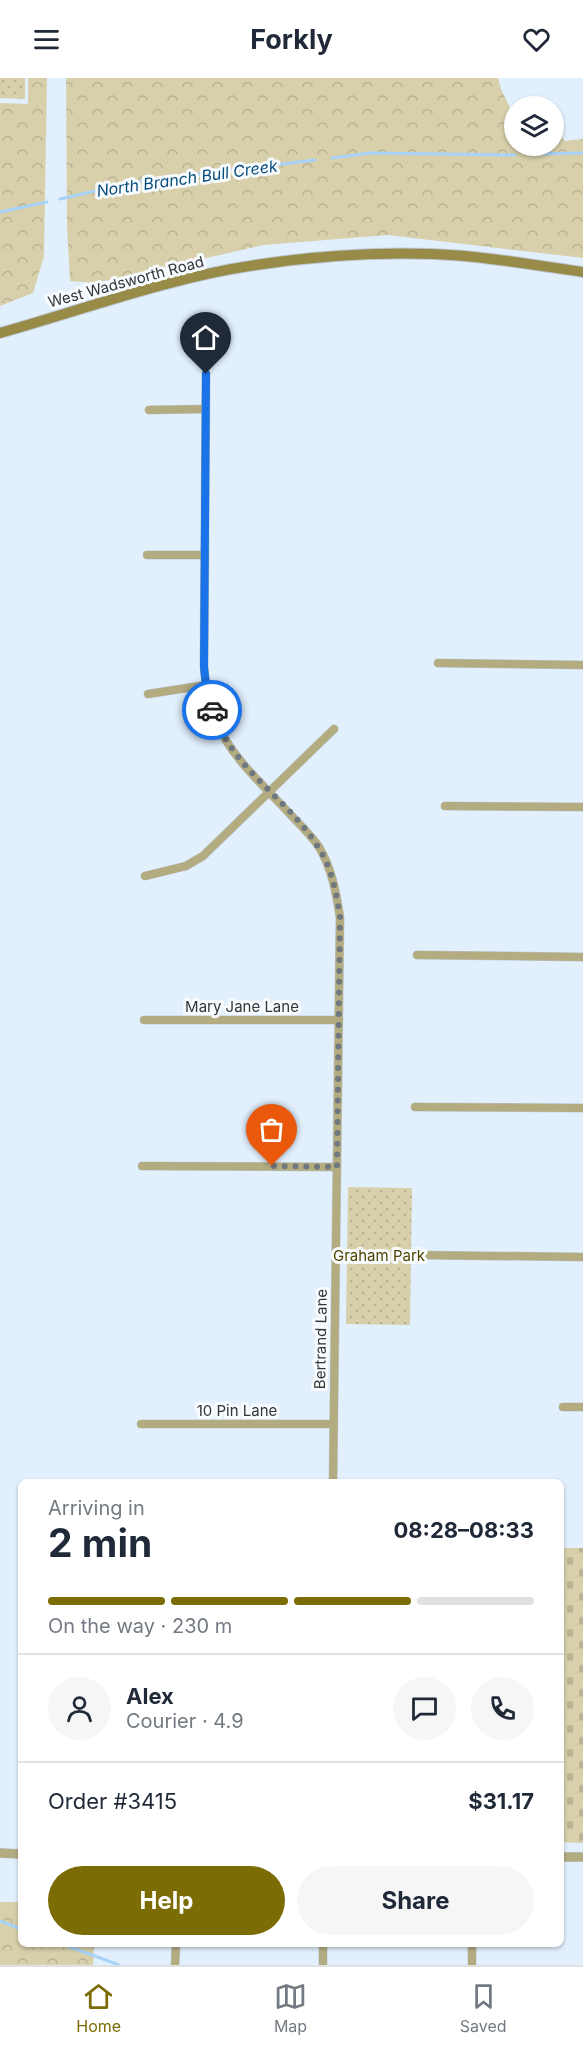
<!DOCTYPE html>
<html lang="en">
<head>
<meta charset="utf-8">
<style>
	:root { --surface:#fff; --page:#f6f6f7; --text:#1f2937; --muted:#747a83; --line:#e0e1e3; --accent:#7c6c05 }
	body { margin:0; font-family:Inter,sans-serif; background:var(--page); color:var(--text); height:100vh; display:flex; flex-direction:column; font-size:22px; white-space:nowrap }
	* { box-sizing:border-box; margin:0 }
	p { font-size:20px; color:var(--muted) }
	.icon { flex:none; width:33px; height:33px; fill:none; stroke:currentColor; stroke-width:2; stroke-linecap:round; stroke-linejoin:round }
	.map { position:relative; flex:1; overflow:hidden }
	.side { position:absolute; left:18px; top:1401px; width:546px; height:468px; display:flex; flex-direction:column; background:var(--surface); border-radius:9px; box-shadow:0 2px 4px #0004 }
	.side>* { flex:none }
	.tools { position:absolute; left:504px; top:18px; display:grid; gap:12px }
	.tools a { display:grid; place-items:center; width:60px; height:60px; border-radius:50%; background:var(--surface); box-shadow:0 2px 4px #0004; font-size:30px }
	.pin { position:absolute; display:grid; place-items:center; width:51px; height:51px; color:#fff; margin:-62px -26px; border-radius:50% 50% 50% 0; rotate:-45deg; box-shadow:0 0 6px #0007 }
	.pin .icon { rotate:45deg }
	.courier { position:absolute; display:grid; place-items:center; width:60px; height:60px; margin:-30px; border:4px solid #1a73e8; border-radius:50%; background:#fff; color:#222; box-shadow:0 2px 8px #0007 }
	.head em { font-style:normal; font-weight:700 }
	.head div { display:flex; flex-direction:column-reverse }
	.head { display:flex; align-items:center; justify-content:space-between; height:102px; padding:0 30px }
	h1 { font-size:39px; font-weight:700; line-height:45px }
	.bar { display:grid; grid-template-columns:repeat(4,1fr); gap:9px 6px; align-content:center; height:72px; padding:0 30px }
	.bar i { height:8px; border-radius:4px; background:var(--line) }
	.bar .current { background:var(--accent) }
	.bar p { grid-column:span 4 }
	.line { display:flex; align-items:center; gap:15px; padding:0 30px; border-top:2px solid var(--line) }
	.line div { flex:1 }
	.round { display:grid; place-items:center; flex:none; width:63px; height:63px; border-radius:32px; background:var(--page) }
	.cta { display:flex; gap:12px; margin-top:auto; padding:12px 30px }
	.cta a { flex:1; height:69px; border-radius:36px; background:var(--accent); color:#fff; font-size:24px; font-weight:700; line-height:69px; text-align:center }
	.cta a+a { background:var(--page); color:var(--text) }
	header { display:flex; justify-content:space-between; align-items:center; height:78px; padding:0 30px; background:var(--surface); font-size:27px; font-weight:700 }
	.menu { display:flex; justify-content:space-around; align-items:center; height:84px; border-top:2px solid var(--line); background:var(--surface); font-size:16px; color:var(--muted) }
	.menu a { display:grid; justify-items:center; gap:3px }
	.menu .current { color:var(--accent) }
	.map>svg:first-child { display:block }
	.grass { fill:url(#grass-dots) }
	.forest { fill:url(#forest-crowns) }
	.cemetery { fill:url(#cemetery-stones) }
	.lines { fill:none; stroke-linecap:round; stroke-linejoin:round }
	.stream { stroke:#a7d2fa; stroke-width:3 }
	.minor-casing { stroke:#bfcbd7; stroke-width:9 }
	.tertiary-casing { stroke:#bfcbd7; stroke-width:10 }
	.secondary-casing { stroke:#bfcbd7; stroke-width:12 }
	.minor { stroke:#b4ac81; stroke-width:8 }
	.tertiary { stroke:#b4ac81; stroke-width:9 }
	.secondary { stroke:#988b48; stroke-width:10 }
	.done { stroke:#6f777f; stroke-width:6; stroke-dasharray:0 10.8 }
	.route { stroke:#1a73e8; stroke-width:8 }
	.labels { text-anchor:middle; stroke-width:6; stroke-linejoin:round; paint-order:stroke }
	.street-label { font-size:15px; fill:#31363b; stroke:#f9fcff }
	.park-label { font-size:15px; fill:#504400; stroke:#f9fcff }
	.water-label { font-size:16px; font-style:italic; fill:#064c7d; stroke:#f9fcff }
</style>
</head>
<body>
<header><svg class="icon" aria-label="menu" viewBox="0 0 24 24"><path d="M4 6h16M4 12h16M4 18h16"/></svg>Forkly<svg class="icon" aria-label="heart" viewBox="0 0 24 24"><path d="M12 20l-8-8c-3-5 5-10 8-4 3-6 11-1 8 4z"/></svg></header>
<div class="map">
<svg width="583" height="1887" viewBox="0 0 583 1887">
	<defs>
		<pattern id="grass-dots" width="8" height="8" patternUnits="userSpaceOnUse" patternTransform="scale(1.5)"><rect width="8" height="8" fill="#d7d0ab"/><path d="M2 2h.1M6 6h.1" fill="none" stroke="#b9b394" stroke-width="1.8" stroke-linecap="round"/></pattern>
		<pattern id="forest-crowns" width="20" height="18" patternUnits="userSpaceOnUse" patternTransform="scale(1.5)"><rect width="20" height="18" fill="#d7d0ab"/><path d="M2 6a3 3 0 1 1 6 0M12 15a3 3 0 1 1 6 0" fill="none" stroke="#b9b394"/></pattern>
		<pattern id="cemetery-stones" width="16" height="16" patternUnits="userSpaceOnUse" patternTransform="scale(1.5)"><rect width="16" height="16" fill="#d7d0ab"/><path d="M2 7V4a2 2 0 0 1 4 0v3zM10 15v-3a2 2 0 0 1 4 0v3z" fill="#b9b394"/></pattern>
	</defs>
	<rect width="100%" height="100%" fill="#e2f0fe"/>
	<g class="grass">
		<path d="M0 0H25V21L0 20Z"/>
		<path d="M348 1109 412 1110 410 1247 346 1246Z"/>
	</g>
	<g class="forest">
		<path d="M28 0H47L44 178 33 215 0 228V25L28 26Z"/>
		<path d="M66 0H498L501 11 514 38V68H554V48L565 63 583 61V180L388 157 264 167 96 205 70 203 67 149Z"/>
		<path d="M0 1824H21V1866H94L93 1887H0Z"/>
	</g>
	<path class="cemetery" d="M561 1470H583V1765L561 1764Z"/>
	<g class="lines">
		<g class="stream">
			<path d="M532 76 583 75"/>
			<path d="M332 80 370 75 515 77"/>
			<path d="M60 121 135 104 315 82"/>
			<path d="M0 134 47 124"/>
			<path d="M0 1843 21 1851"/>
			<path d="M62 1866 119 1887"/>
		</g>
		<g class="minor-casing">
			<g id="minor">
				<path d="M206 296 204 589C210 661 242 685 289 735 299 746 311 757 319 769 332 791 336 814 340 839L333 1404"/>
				<path d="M149 332 205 331"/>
				<path d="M147 477H205"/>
				<path d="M438 585 583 587"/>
				<path d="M148 616 206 607"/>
				<path d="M445 728 583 729"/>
				<path d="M145 798 186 788 203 778 334 651"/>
				<path d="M417 877 583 879"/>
				<path d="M144 942H339"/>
				<path d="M415 1029 583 1030"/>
				<path d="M142 1088 337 1089"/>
				<path d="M416 1177 583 1179"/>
				<path d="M563 1329H583"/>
				<path d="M141 1346H333"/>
				<path d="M175 1887 176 1866"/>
				<path d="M323 1887V1866"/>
				<path d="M472 1887V1866"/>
			</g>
		</g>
		<g class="tertiary-casing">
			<g id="tertiary">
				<path d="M0 1775 21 1776"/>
				<path d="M561 1779H583"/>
			</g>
		</g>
		<g class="secondary-casing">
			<path id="secondary" d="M0 255C85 231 168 200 256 187 314 178 375 174 433 176 483 178 534 187 583 194"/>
		</g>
		<use href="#minor" class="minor"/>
		<use href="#tertiary" class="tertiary"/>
		<use href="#secondary" class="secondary"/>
	</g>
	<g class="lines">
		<path class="done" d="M212 632C233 693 287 719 318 769 332 790 336 814 340 839L337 1089 272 1088"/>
		<path class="route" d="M206 296 204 589 206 608 212 632"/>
	</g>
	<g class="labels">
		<g class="street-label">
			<text transform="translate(126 204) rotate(-15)" y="5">West Wadsworth Road</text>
			<text x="242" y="934">Mary Jane Lane</text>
			<text transform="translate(321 1261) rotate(-89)" y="5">Bertrand Lane</text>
			<text x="237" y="1338">10 Pin Lane</text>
		</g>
		<g class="park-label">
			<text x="379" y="1183">Graham Park</text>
		</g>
		<g class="water-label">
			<text transform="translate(187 100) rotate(-8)" y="6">North Branch Bull Creek</text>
		</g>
	</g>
</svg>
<div class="tools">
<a><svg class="icon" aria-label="layers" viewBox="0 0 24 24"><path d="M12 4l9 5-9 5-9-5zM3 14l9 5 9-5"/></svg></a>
</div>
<div class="pin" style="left:272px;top:1088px;background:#ea580c"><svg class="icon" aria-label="bag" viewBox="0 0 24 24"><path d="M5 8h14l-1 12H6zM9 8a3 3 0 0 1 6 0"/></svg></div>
<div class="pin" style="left:206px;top:296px;background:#1f2937"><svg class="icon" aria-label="home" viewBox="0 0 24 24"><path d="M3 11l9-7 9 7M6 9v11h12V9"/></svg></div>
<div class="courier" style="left:212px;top:632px"><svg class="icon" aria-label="car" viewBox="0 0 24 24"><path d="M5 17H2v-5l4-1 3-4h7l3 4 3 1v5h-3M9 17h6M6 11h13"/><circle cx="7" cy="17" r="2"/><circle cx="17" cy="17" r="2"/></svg></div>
<section class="side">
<div class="head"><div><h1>2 min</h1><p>Arriving in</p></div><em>08:28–08:33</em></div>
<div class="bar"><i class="current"></i><i class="current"></i><i class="current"></i><i></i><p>On the way · 230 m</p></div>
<div class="line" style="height:108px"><a class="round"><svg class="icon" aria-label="person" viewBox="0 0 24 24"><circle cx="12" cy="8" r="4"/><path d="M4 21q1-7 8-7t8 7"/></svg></a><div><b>Alex</b><p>Courier · 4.9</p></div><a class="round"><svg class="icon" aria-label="chat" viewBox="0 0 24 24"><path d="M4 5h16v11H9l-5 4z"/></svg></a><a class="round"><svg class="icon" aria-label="phone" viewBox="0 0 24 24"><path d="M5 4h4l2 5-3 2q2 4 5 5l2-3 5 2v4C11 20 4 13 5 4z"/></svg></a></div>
<div class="line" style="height:78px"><div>Order #3415</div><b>$31.17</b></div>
<div class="cta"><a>Help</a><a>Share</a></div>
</section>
</div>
<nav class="menu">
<a class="current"><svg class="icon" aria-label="home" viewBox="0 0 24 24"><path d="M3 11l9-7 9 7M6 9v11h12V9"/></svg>Home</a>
<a><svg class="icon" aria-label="map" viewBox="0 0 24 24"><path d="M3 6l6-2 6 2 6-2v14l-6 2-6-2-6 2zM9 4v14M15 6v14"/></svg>Map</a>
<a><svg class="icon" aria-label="saved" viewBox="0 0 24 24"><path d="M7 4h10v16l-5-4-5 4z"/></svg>Saved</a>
</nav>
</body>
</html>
